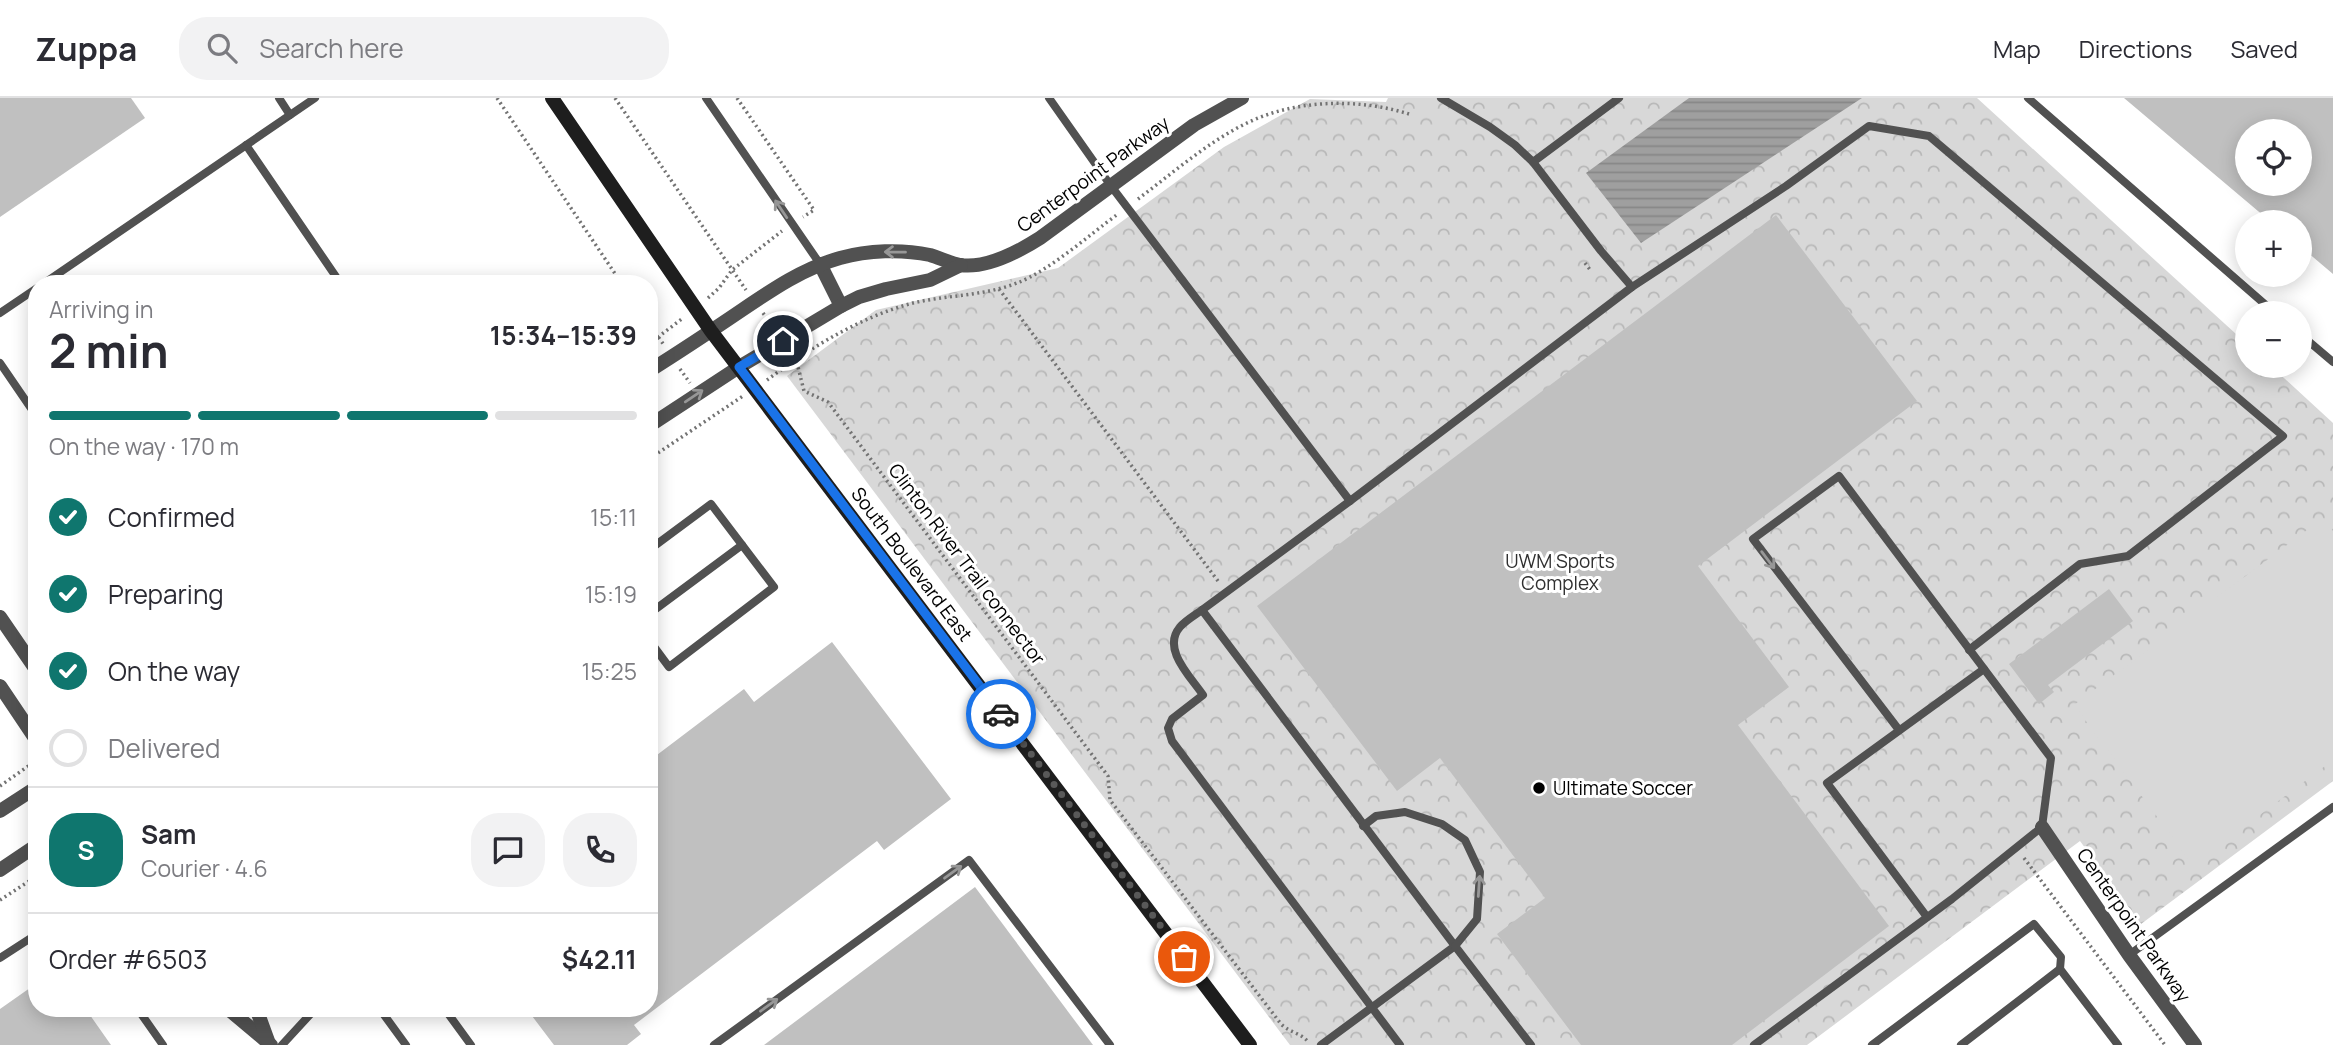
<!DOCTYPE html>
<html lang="en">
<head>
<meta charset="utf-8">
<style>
	:root { --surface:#fff; --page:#f2f2f3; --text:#2b2b33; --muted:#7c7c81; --line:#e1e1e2; --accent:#0f766e }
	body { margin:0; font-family:Manrope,sans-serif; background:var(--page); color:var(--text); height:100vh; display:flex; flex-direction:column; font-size:26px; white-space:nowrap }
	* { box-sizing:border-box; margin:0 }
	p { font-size:23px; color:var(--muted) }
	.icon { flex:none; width:38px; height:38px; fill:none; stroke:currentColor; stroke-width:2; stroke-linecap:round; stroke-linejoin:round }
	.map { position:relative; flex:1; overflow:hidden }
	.drawer { position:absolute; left:28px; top:177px; width:630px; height:742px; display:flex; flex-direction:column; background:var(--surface); border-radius:28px; box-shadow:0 4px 18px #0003 }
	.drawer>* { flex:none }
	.fabs { position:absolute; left:2235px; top:21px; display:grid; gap:14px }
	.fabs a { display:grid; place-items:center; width:77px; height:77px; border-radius:50%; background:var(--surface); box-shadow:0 4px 18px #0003; font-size:35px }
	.pin { position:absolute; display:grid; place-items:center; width:60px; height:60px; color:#fff; margin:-30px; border:4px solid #fff; border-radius:50%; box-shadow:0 2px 7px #0007 }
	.courier { position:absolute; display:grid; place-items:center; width:70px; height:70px; margin:-35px; border:5px solid #1a73e8; border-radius:50%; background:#fff; color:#222; box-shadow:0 2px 9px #0007 }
	.overview em { font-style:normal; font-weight:700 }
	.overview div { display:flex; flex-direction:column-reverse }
	.overview { display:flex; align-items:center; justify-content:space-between; height:119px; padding:0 21px }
	h1 { font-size:46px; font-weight:700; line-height:52px }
	.bar { display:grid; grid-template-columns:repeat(4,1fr); gap:10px 7px; align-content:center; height:84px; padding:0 21px }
	.bar i { height:9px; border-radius:5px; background:var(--line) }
	.bar .active { background:var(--accent) }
	.bar p { grid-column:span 4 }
	.line { display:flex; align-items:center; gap:18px; padding:0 21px; border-top:2px solid var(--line) }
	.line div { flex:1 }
	.round { display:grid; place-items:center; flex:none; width:74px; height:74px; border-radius:28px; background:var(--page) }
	ol { padding:0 21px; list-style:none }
	li { display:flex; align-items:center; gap:21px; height:77px }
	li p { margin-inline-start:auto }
	li .icon { padding:7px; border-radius:50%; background:var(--accent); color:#fff; stroke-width:4 }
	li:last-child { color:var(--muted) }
	li i { width:38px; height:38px; border:4px solid var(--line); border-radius:50% }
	header { display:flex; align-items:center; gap:42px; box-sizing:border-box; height:98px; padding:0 35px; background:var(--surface); border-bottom:2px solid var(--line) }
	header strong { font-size:33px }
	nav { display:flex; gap:38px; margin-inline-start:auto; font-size:24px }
	.search { width:490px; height:63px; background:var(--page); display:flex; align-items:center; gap:18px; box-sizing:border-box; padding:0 24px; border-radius:28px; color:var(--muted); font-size:26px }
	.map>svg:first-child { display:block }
	.park { fill:url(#park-crowns) }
	.garden { fill:#d8d8d8 }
	.water { fill:url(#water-rules) }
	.building { fill:#c0c0c0; fill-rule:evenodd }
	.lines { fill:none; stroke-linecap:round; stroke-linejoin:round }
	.path { stroke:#737373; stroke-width:3.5; stroke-dasharray:2 3.5; stroke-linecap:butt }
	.lane { stroke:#515151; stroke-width:8 }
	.street { stroke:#515151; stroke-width:14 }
	.secondary { stroke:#1e1e1e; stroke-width:14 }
	.oneway { stroke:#979797 }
	.done { stroke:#595959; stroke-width:7; stroke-dasharray:0 12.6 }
	.route { stroke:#1a73e8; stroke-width:9 }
	.poi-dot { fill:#000; stroke:#fff; stroke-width:2.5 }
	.labels { text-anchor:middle; stroke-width:6; stroke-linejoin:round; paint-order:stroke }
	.street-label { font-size:19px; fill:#000; stroke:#fff }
	.park-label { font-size:19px; fill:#2f2f2f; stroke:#fff }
	.poi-label { font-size:19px; fill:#000; stroke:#fff; text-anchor:start }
</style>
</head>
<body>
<header>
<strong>Zuppa</strong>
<div class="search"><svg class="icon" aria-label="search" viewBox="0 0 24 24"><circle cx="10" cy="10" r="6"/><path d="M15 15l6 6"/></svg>Search here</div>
<nav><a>Map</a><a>Directions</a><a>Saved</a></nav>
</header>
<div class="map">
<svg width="2333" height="947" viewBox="0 0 2333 947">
	<defs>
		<pattern id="park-crowns" width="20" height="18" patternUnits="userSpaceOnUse" patternTransform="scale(1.75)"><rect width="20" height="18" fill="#d8d8d8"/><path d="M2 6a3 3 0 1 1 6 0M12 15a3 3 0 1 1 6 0" fill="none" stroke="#b8b8b8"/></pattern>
		<pattern id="water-rules" width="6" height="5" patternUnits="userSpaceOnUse" patternTransform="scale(1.75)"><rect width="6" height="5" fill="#9f9f9f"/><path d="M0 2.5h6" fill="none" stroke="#878787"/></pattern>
	</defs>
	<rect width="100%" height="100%" fill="#fff"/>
	<path class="park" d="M1388 0H1977L2247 246V268H2271L2333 325V683L2141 826 2080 743 1807 947H1290L787 278 876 212 1058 170 1224 49 1310 1 1386 4Z"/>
	<path class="garden" d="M2323 420 2333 433V662L2193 767 2074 607Z"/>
	<path class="water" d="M1689 0H1862L1641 145 1586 75Z"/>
	<g class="building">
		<path d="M0 0H131L145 20 0 119Z"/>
		<path d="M2124 0H2333V176L2300 148V124H2271ZM2247 33H2300V86H2247Z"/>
		<path d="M1776 117 1917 303 1698 468 1789 589 1738 627 1889 828 1732 947H1581L1497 836 1545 800 1440 660 1397 693 1257 508Z"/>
		<path d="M2109 491 2133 523 2048 587 2054 594 2039 606 2009 566Z"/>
		<path d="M832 544 951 701 884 752 877 743 634 927 641 936 627 947H554L526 910H649V663L744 591 754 604Z"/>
		<path d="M975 789 1093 947H764Z"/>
		<path d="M37 885V910H85L111 947H0V911Z"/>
	</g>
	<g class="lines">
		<g class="path">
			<path d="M497 0 622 186"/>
			<path d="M615 0 746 192"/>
			<path d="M737 0 814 112 803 119"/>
			<path d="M1138 101C1174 74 1209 43 1249 24 1298 1 1361 0 1412 17"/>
			<path d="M1585 165 1591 173"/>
			<path d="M999 191 1218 483"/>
			<path d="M708 200 719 190 732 172 782 133"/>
			<path d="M763 215 775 231"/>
			<path d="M649 226 664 247"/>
			<path d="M649 246 683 220"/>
			<path d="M791 255 796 261 804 293 828 304 1108 678 1110 702 1281 926C1290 935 1302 935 1309 945"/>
			<path d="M680 271 690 285"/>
			<path d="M767 282C810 250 860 219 913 205 947 197 984 198 1017 185 1049 173 1089 137 1118 116"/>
			<path d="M649 361 743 298"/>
			<path d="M0 688 37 662"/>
			<path d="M2024 760 2165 947"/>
			<path d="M0 802 37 778"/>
		</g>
		<g class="lane">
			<path d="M279 0 290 17"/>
			<path d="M706 0 820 166"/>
			<path d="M1049 0 1111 88 1350 403"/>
			<path d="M1441 0 1490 29 1515 47 1533 64 1601 153 1632 189"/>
			<path d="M2028 0 2275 215"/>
			<path d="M246 47 341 186"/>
			<path d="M1533 64 1619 0"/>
			<path d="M43 186 315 0"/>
			<path d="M0 215 37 190"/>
			<path d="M2300 236 2333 264"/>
			<path d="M0 265 37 319"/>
			<path d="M649 452 711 406 774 489 669 569 649 542"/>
			<path d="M1202 512 1455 848 1321 947"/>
			<path d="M649 516 742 447"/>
			<path d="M1363 728 1376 718 1405 714 1442 726 1465 742 1480 774 1477 821 1455 848 1531 947"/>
			<path d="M1927 819 1827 685 1984 571"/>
			<path d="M2129 857 2333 709"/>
			<path d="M0 860 37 836"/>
			<path d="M137 910 163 947"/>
			<path d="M379 910 406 947"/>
			<path d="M444 910 471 947"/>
			<path d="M282 947 316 910"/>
			<path d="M714 947 969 762 1110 947"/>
			<path d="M1400 947 1172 643 1168 630 1172 621 1203 597C1191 579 1161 551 1180 529 1185 523 1195 517 1202 512L1350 403 1632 189 1786 88 1869 28 1929 38 2283 338 2128 458 2080 466 1969 552"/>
			<path d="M1754 947 1952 801 2042 729 2051 660 1839 378 1753 441 1899 632"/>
			<path d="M1872 947 2034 826 2061 859 2060 871"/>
			<path d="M1961 947 2060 871 2118 947"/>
		</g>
		<g class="street">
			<path d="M820 166 841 208"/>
			<path d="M649 273C681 253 711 233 742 212 773 191 804 170 840 160 868 152 902 151 930 157 940 160 950 165 960 167 987 171 1018 154 1040 140L1194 27 1242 0"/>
			<path d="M649 328 739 269 841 208 859 199 886 191 930 182 961 167"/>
			<path d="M0 519 37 573"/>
			<path d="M0 588 37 643"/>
			<path d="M0 713 37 689"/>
			<path d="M2042 729 2129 857 2195 947"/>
			<path d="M0 772 37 747"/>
			<path d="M227 910 271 947"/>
			<path d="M256 910 268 943"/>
		</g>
		<path class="secondary" d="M552 0 711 233 1250 947"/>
	</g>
	<defs><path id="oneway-shaft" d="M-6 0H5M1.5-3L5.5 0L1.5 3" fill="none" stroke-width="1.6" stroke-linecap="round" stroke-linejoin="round" transform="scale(1.75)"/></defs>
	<g class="oneway">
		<use href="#oneway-shaft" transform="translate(781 111) rotate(-124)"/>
		<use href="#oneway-shaft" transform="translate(895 154) rotate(-179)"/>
		<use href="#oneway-shaft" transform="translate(694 298) rotate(-34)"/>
		<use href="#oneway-shaft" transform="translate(1768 462) rotate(53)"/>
		<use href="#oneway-shaft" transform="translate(953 774) rotate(-36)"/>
		<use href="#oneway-shaft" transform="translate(1479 788) rotate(-86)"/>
		<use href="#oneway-shaft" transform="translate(769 907) rotate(-36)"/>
	</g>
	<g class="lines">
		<path class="done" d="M1001 616 1184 859"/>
		<path class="route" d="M783 243 739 269 1001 616"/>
	</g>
	<circle class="poi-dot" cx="1539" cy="690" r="7"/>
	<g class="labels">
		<g class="street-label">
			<text transform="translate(1093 76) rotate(-36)" y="7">Centerpoint Parkway</text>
			<text transform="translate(912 466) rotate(53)" y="7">South Boulevard East</text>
			<text transform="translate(967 466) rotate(53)" y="7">Clinton River Trail connector</text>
			<text transform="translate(2134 827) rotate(55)" y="7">Centerpoint Parkway</text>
		</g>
		<g class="park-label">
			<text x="1560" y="470">UWM Sports<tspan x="1560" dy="22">Complex</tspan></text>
		</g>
		<g class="poi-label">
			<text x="1553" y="697">Ultimate Soccer</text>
		</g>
	</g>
</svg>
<div class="fabs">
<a><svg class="icon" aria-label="locate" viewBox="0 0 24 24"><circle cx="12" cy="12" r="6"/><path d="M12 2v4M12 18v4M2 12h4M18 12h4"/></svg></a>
<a>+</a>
<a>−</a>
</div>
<div class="pin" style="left:1184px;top:859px;background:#ea580c"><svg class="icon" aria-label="bag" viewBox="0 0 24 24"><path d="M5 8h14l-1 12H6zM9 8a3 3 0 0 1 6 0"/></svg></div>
<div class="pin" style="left:783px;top:243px;background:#1f2937"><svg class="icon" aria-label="home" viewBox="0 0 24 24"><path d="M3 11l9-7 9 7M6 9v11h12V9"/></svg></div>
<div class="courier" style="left:1001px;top:616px"><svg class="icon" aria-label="car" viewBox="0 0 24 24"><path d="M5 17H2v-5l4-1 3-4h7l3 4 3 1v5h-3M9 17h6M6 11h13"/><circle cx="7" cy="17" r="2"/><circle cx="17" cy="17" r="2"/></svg></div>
<section class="drawer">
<div class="overview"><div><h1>2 min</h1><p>Arriving in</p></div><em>15:34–15:39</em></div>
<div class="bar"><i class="active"></i><i class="active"></i><i class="active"></i><i></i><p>On the way · 170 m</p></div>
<ol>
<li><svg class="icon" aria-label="check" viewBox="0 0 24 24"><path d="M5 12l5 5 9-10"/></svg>Confirmed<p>15:11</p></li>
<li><svg class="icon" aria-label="check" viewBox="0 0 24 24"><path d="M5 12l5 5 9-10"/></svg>Preparing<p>15:19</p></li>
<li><svg class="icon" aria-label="check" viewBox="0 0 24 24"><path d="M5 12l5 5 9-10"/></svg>On the way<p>15:25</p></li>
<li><i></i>Delivered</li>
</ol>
<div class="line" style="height:126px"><b class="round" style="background:var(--accent);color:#fff">S</b><div><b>Sam</b><p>Courier · 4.6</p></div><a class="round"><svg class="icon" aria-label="chat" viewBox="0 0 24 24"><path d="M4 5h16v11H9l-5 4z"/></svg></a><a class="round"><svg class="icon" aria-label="phone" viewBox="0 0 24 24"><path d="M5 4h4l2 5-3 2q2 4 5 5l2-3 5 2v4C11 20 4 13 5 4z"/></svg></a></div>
<div class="line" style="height:91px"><div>Order #6503</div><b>$42.11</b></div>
</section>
</div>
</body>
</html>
